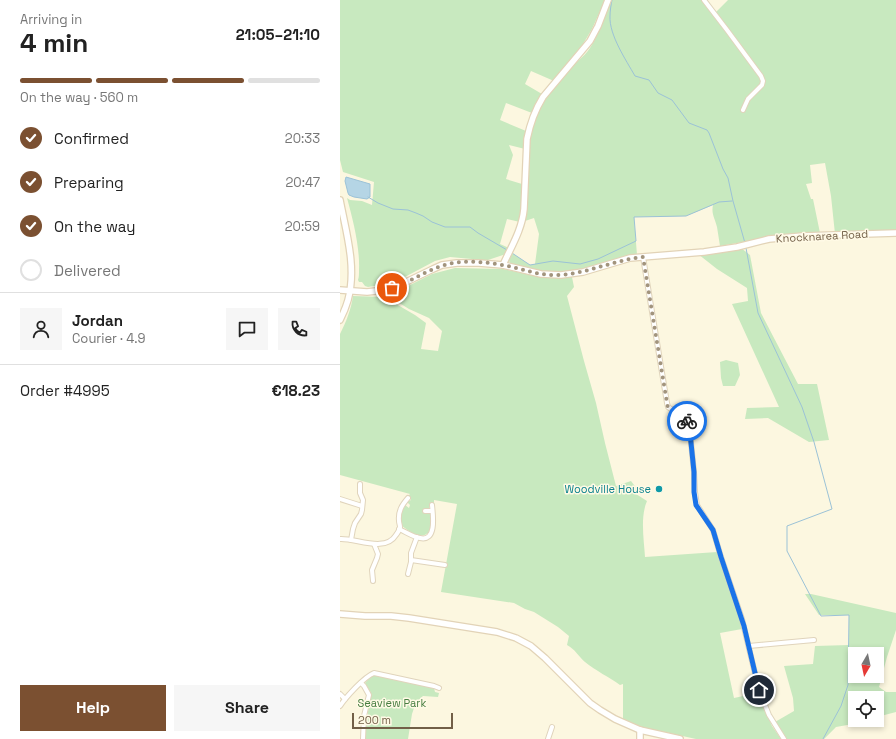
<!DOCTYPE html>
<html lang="en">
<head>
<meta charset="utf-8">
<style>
	:root { --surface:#fff; --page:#f6f6f6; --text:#222; --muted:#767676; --line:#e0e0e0; --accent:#7b5031 }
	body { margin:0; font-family:"Space Grotesk",sans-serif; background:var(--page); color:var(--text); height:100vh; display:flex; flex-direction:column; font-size:15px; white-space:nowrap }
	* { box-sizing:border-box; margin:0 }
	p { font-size:13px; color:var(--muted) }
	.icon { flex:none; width:22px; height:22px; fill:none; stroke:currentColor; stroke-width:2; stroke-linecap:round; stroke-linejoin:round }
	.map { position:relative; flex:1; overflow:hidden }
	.drawer { display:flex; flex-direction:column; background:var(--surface); width:340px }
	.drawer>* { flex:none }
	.needle { width:26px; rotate:189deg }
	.tools { position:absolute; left:508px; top:647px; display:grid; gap:8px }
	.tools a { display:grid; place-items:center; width:36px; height:36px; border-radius:0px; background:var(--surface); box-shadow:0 2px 6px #0003; font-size:20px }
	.scale { position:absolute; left:12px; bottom:10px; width:101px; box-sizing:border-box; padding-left:4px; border:2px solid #725f47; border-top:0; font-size:11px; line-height:14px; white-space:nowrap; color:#725f47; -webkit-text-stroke:3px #fffae6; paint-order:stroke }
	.pin { position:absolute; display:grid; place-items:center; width:34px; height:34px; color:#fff; margin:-17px; border:2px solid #fff; border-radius:50%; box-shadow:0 1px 4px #0007 }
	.courier { position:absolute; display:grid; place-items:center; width:40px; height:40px; margin:-20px; border:3px solid #1a73e8; border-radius:50%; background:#fff; color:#222; box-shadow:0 1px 5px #0007 }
	.summary em { font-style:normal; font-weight:600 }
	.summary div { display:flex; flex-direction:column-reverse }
	.summary { display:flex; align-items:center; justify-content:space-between; height:68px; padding:0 20px }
	h1 { font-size:26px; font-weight:600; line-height:30px }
	.bar { display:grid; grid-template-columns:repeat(4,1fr); gap:6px 4px; align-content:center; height:48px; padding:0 20px }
	.bar i { height:5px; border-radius:3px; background:var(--line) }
	.bar .selected { background:var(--accent) }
	.bar p { grid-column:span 4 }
	.line { display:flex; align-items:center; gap:10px; padding:0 20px; border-top:1px solid var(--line) }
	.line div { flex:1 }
	.round { display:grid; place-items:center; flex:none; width:42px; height:42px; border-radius:0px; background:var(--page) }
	ol { padding:0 20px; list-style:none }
	li { display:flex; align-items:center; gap:12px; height:44px }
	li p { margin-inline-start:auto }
	li .icon { padding:4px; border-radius:50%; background:var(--accent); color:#fff; stroke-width:4 }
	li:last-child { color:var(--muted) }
	li i { width:22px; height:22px; border:2px solid var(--line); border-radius:50% }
	.primary-button { display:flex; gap:8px; margin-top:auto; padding:8px 20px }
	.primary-button a { flex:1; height:46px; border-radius:0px; background:var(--accent); color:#fff; font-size:16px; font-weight:600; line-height:46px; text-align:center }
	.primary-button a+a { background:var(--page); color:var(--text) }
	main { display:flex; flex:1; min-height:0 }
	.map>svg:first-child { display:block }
	.green { fill:#c8e9bf; fill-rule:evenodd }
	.water { fill:#b5d5e5; stroke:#9bc2d7 }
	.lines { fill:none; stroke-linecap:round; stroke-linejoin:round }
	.stream { stroke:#9bc2d7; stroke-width:1 }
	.street-casing { stroke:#e0d4bc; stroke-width:6 }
	.secondary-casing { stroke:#e2d3b7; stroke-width:8 }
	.street { stroke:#fff; stroke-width:4 }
	.secondary { stroke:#fff; stroke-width:5.5 }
	.done { stroke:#a2947d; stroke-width:4; stroke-dasharray:0 7.2 }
	.route { stroke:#1a73e8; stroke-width:5 }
	.culture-dot { fill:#0f9aa8; stroke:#fffae6; stroke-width:1.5 }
	.labels { text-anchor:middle; stroke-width:3; stroke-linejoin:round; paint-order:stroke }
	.street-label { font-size:11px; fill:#725f47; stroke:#fffae6 }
	.culture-label { font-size:11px; fill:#0d838f; stroke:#fffae6; text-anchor:end }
	.park-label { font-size:11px; fill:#487e42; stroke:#fffae6 }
</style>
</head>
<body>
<main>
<section class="drawer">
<div class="summary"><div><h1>4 min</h1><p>Arriving in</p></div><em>21:05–21:10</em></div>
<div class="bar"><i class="selected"></i><i class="selected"></i><i class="selected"></i><i></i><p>On the way · 560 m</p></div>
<ol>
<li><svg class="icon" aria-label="check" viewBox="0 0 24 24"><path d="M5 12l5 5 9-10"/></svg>Confirmed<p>20:33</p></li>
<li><svg class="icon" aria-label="check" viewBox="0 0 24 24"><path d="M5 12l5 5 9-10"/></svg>Preparing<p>20:47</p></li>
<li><svg class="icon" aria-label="check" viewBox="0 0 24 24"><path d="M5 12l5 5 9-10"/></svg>On the way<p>20:59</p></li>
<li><i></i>Delivered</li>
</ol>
<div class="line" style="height:72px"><a class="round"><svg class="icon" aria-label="person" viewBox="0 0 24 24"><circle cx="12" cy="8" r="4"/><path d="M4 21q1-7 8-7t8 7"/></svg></a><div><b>Jordan</b><p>Courier · 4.9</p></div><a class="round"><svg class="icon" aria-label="chat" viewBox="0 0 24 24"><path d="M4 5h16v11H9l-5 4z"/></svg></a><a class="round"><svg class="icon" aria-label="phone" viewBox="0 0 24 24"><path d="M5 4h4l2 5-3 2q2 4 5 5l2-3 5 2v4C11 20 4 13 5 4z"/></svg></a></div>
<div class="line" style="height:52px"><div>Order #4995</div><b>€18.23</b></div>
<div class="primary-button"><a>Help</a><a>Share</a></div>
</section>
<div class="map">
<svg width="556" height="739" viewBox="0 0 556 739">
	<rect width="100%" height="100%" fill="#fcf7e0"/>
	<g class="green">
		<path d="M0 0H265L252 29 243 44 214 81 191 71 185 84 202 94 195 104 192 113 166 103 160 120 186 131 185 149 169 145 173 155 166 179 182 184V209L180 222 167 219 160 244 169 248 166 254 145 261 132 259 110 257 95 261 61 279 46 284 28 287 25 286 22 282H19L18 280C19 277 19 274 19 270 20 247 13 220 7 198L10 200 22 201 32 205 34 182 3 172 0 160Z"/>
		<path d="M271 0H361L402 53 404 50 376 12 388 0H556V231L495 234 491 196 485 163 470 165 472 183 466 184 471 199H473L480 233 404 243 403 242 380 246C379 240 378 233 377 227 375 218 371 214 373 205L346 216 294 217 297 255C268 259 239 276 210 274 199 273 185 268 174 266L171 264 169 261 172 253 190 265 195 264 199 234 194 218 185 221C186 213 188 204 188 196 188 170 187 143 196 117 204 95 222 78 238 61 242 57 247 53 250 48 260 33 263 16 271 0Z"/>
		<path d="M401 248 410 255 421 313 458 384H477L489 440 469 442 428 418 405 419 407 408 439 407 392 304 408 301 407 288 377 269 358 254Z"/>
		<path d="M115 268 163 269 205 278 232 277 234 287 227 296 244 361 256 403 265 443 276 486 291 481 297 489 296 494 307 501C300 517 304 540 305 557L377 552 402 625V629L380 633 394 698 417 693 432 726 441 739H356L302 727 283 719V684L280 685C269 677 256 671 245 662 239 657 235 649 227 645L229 636 218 627 194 612 185 609 174 603 101 592 117 504 94 500V504L90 505 89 509 85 512 91 514C93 529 89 541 72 533 68 530 64 528 61 525L60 513 65 505 69 508 70 505 68 503V501H70L71 499 68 496 70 494 0 475V334C6 322 11 310 13 296L44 297 75 315 86 323 81 349 98 351 102 331 89 318 69 309 48 296 92 274Z"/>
		<path d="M386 360 398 363 400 375 395 386H383L381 378 380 362Z"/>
		<path d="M465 594H471L556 613V630L547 657 539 687 546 692H556V712L537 717V698H515V720H526L513 724 496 727 484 739H447L435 722 454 711 453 698 444 666 473 664 475 646 509 645V615H479ZM515 654H537V676H515Z"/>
		<path d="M35 675 94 688 95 692 99 693 98 697 83 696 76 702 72 714 68 739H25L27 718 31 693 25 683 31 676Z"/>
	</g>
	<path class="water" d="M6 177 30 184V197L27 199 14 197 9 195 8 193 5 181Z"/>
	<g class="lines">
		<g class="stream">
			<path d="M272 0C271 5 270 11 270 16 269 35 286 60 295 76L309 80 318 93 332 100 349 123 367 130 369 133 383 169 388 178 393 201 405 243"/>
			<path d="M28 197 38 203 53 209 68 210 76 213 83 216 92 222 105 227H130L138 233 167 250"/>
			<path d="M406 248 418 313 462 407 474 442 492 509 447 526V551L481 616 509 615 508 685 501 706 483 739"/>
			<path d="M172 253 190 265 213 261 240 264 258 259 296 241 294 217 346 216 379 202 392 201"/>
		</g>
		<g class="street-casing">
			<g id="street">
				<path d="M364 0 387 30 421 76 423 81 422 85 408 99 403 110"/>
				<path d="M303 257 327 403 328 407 343 417 349 423 354 472 355 492 357 505 373 530 381 557 402 619 419 690 429 715 444 739"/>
				<path d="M0 499 22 506"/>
				<path d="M85 511H92"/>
				<path d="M59 529C66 532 73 537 80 538 97 542 93 515 92 505"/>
				<path d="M0 539C16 538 45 553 56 535 58 532 60 530 60 527 60 525 59 523 59 521 58 511 62 505 68 498"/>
				<path d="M11 540 13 529 15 523 21 514 22 510 23 500 20 493V484"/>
				<path d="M71 560 105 565"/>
				<path d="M68 574 71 562V553L77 537"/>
				<path d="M33 581 32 570 37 558 38 554 34 544"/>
				<path d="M409 646 474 640"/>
				<path d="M21 683 24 686 29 695 24 716 23 739"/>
				<path d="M0 694 5 699"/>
				<path d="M0 706C6 697 24 677 34 673L94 686 99 688"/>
				<path d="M208 739 212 727"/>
			</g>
		</g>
		<g class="secondary-casing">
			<g id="secondary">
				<path d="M0 200C6 232 17 267 8 300 6 307 3 314 0 320"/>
				<path d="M163 265C171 247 182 230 184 209L187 139C190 124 195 110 203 97L250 41 258 26 268 0"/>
				<path d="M0 290 27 292 45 290 62 284 93 269 102 265 117 263H139L163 265 201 274 221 275 243 272 290 258 364 252 397 247 429 239 463 236 556 233"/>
				<path d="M0 614 25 616H51L69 618 157 632 176 638 191 646 205 658 250 703 260 710 275 719 300 730 340 739"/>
				<path d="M300 739V730"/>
			</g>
		</g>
		<use href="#street" class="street"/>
		<use href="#secondary" class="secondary"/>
	</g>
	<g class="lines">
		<path class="done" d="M52 288C74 281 91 266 114 263 133 260 154 263 172 267 188 271 203 276 220 275 249 273 274 260 303 257L327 403 328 408 343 417 347 421"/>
		<path class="route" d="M347 421 349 423 350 433 354 472V492L356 505 373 530 381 557 404 626 419 690"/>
	</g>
	<circle class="culture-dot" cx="319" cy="489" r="4"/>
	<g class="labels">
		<g class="street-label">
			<text transform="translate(482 236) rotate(-3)" y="4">Knocknarea Road</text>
		</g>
		<g class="culture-label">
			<text x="311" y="493">Woodville House</text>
		</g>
		<g class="park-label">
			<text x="52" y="707">Seaview Park</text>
		</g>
	</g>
</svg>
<div class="tools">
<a><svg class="needle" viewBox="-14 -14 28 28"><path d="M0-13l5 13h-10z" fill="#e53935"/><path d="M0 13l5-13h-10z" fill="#767676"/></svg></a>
<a><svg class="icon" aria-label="locate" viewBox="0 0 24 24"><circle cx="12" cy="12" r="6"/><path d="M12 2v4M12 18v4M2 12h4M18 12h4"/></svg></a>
</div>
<div class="scale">200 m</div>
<div class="pin" style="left:52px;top:288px;background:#ea580c"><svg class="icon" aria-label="bag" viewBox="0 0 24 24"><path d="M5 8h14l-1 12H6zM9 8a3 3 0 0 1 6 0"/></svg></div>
<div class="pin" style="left:419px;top:690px;background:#1f2937"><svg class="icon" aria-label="home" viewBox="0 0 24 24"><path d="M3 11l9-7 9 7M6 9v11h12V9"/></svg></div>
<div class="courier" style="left:347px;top:421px"><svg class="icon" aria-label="bike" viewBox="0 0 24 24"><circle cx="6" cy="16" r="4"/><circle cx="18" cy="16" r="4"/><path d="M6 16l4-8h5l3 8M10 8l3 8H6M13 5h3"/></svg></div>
</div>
</main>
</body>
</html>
